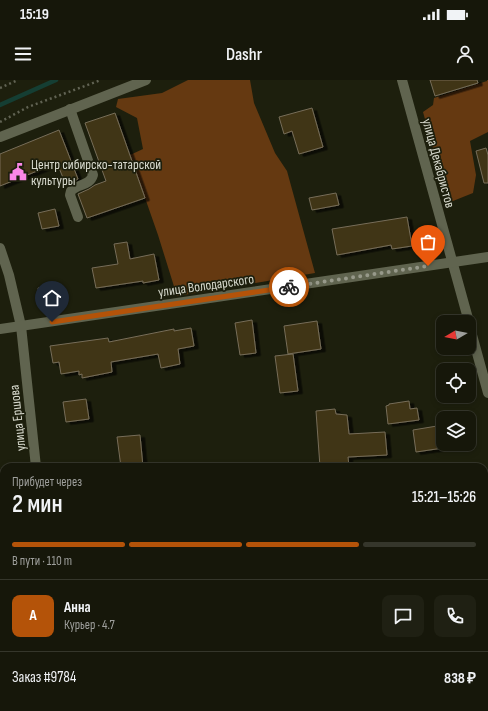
<!DOCTYPE html>
<html lang="ru">
<head>
<meta charset="utf-8">
<style>
	:root { --surface:#16170a; --page:#1f2013; --text:#f1f3f6; --muted:#9e9f9c; --line:#35362b; --accent:#b45309 }
	body { margin:0; font-family:"Sofia Sans Condensed",sans-serif; background:var(--page); color:var(--text); height:100vh; display:flex; flex-direction:column; font-size:15px; white-space:nowrap }
	* { box-sizing:border-box; margin:0 }
	p { font-size:13px; color:var(--muted) }
	.icon { flex:none; width:22px; height:22px; fill:none; stroke:currentColor; stroke-width:2; stroke-linecap:round; stroke-linejoin:round }
	.map { position:relative; flex:1; overflow:hidden }
	.panel { position:absolute; left:0px; top:383px; width:488px; height:248px; display:flex; flex-direction:column; background:var(--surface); border-radius:12px 12px 0 0; box-shadow:0 2px 6px #0003,0 0 0 1px var(--line) }
	.panel>* { flex:none }
	.needle { width:26px; rotate:260deg }
	.controls { position:absolute; left:436px; top:235px; display:grid; gap:8px }
	.controls a { display:grid; place-items:center; width:40px; height:40px; border-radius:8px; background:var(--surface); box-shadow:0 2px 6px #0003,0 0 0 1px var(--line); font-size:20px }
	.pin { position:absolute; display:grid; place-items:center; width:34px; height:34px; color:#fff; margin:-41px -17px; border-radius:50% 50% 50% 0; rotate:-45deg; box-shadow:0 0 4px #0007 }
	.pin .icon { rotate:45deg }
	.courier { position:absolute; display:grid; place-items:center; width:40px; height:40px; margin:-20px; border:3px solid #b45309; border-radius:50%; background:#fff; color:#222; box-shadow:0 1px 5px #0007 }
	.head em { font-style:normal; font-weight:600 }
	.head div { display:flex; flex-direction:column-reverse }
	.head { display:flex; align-items:center; justify-content:space-between; height:68px; padding:0 12px }
	h1 { font-size:26px; font-weight:600; line-height:30px }
	.bar { display:grid; grid-template-columns:repeat(4,1fr); gap:6px 4px; align-content:center; height:48px; padding:0 12px }
	.bar i { height:5px; border-radius:3px; background:var(--line) }
	.bar .on { background:var(--accent) }
	.bar p { grid-column:span 4 }
	.line { display:flex; align-items:center; gap:10px; padding:0 12px; border-top:1px solid var(--line) }
	.line div { flex:1 }
	.round { display:grid; place-items:center; flex:none; width:42px; height:42px; border-radius:8px; background:var(--page) }
	.status { display:flex; justify-content:space-between; align-items:center; height:28px; padding:0 20px; background:var(--surface); direction:ltr }
	.status svg { height:11px; fill:currentColor }
	header { display:flex; justify-content:space-between; align-items:center; height:52px; padding:0 12px; background:var(--surface); font-size:18px; font-weight:600 }
	.map>svg:first-child { display:block }
	.green { fill:#653911 }
	.lines { fill:none; stroke-linecap:round; stroke-linejoin:round }
	.stream { stroke:#153e33; stroke-width:4.5 }
	.building { fill:#413414; stroke:#766d59; filter:url(#shadow) }
	.path { stroke:#616353; stroke-width:2.5; stroke-dasharray:2 3; stroke-linecap:butt }
	.minor { stroke:#60644f; stroke-width:10 }
	.done { stroke:#97998a; stroke-width:4; stroke-dasharray:0 7.2 }
	.route { stroke:#b45309; stroke-width:5 }
	.labels { text-anchor:middle; stroke-width:3.5; stroke-linejoin:round; paint-order:stroke }
	.street-label { font-size:14px; fill:#d8dace; stroke:#1d1f0d }
	.poi-label { font-size:14px; fill:#d8dace; stroke:#1d1f0d; text-anchor:start }
</style>
</head>
<body>
<div class="status"><b>15:19</b><svg viewBox="0 0 49 12"><path d="M0 12V9h3v3zM5 12V6h3v6zM10 12V3h3v9zM15 12V0h3v12zM26 1h20v11H26zM47 4h2v5h-2z"/></svg></div>
<header><svg class="icon" aria-label="menu" viewBox="0 0 24 24"><path d="M4 6h16M4 12h16M4 18h16"/></svg>Dashr<svg class="icon" aria-label="person" viewBox="0 0 24 24"><circle cx="12" cy="8" r="4"/><path d="M4 21q1-7 8-7t8 7"/></svg></header>
<div class="map">
<svg width="488" height="631" viewBox="0 0 488 631">
	<defs>
		<filter id="shadow"><feDropShadow dx="4.5" dy="2.5" stdDeviation="0" flood-color="#0009"/></filter>
	</defs>
	<rect width="100%" height="100%" fill="#1d1f0d"/>
	<g class="green">
		<path d="M188 0H250L254 23 275 73 287 91 315 193 177 216 158 155 130 75 143 69 137 38 116 27 118 19 162 13Z"/>
		<path d="M487 0H488V52L470 61 476 95 473 113 448 123 423 32 433 25 434 18 487 1Z"/>
		<path d="M232 627H314L315 631H228Z"/>
	</g>
	<g class="lines">
		<path class="stream" d="M0 25 56 0"/>
	</g>
	<g class="building">
		<path d="M430 0H477L478 3 435 16Z"/>
		<path d="M312 28 323 67 299 74 292 51 284 54 279 37Z"/>
		<path d="M115 33 145 118 87 138 78 114 89 109 95 105 106 101 85 43Z"/>
		<path d="M59 50 78 99 66 105 57 83 0 106V74Z"/>
		<path d="M486 68 488 75V103H484L476 71Z"/>
		<path d="M336 113 339 125 312 130 309 118Z"/>
		<path d="M55 129 59 146 42 149 38 133Z"/>
		<path d="M407 137 412 166 392 169 391 165 337 175 332 149Z"/>
		<path d="M127 162 130 179 154 174 159 200 143 203V201L96 208 92 188 118 184 114 164Z"/>
		<path d="M49 206 50 219 39 221 38 208Z"/>
		<path d="M252 240 256 273 240 275 235 243Z"/>
		<path d="M317 241 321 269 288 274 284 246Z"/>
		<path d="M191 248 194 266 178 269 180 284 161 288 158 274 111 282 112 292 82 298V294L79 295V291L61 294 59 282 53 283 50 266 108 258 109 262 174 249V251Z"/>
		<path d="M293 274 298 311 280 313 275 276Z"/>
		<path d="M86 319 89 339 66 342 63 322Z"/>
		<path d="M409 321 410 329 417 328 419 340 388 344 386 326 389 325V324Z"/>
		<path d="M335 329 336 334 347 335 349 354 385 352 387 375 348 377 349 387H320L316 331Z"/>
		<path d="M443 345V368L416 372 413 350Z"/>
		<path d="M140 355 143 387H121L117 357Z"/>
	</g>
	<g class="lines">
		<g class="path">
			<path d="M0 8 18 0"/>
			<path d="M0 42 28 27 101 0"/>
		</g>
		<g class="minor">
			<path d="M402 0 469 242"/>
			<path d="M70 29 93 95C90 106 77 104 71 111L70 115 78 137"/>
			<path d="M0 57 146 0"/>
			<path d="M0 168 9 195 21 246 36 387"/>
			<path d="M469 244 488 313"/>
			<path d="M0 249 488 177"/>
			<path d="M484 401 488 400"/>
			<path d="M0 458H4"/>
			<path d="M0 557 4 556"/>
			<path d="M484 571H488"/>
			<path d="M56 627V631"/>
			<path d="M445 627 446 631"/>
		</g>
	</g>
	<g class="lines">
		<path class="done" d="M289 207 428 186"/>
		<path class="route" d="M52 242 289 207"/>
	</g>
	<defs>
		<g id="civic-bare" transform="scale(1.38)"><path d="M-.6-6.5H3V-4.5H.6V-3L4-1V1h2V6H-6V1h2V-1L-.6-3ZM-1.2 2.5V6h2.4V2.5Z" fill="#fb87e6" stroke="#1d1f0d" stroke-width="2.5" paint-order="stroke"/></g>
	</defs>
	<g fill-rule="evenodd">
		<use href="#civic-bare" x="18" y="92"/>
	</g>
	<g class="labels">
		<g class="street-label">
			<text transform="translate(439 83) rotate(75)" y="5">улица Декабристов</text>
			<text transform="translate(206 205) rotate(-8)" y="5">улица Володарского</text>
			<text transform="translate(17 338) rotate(-96)" y="5">улица Ершова</text>
		</g>
		<g class="poi-label">
			<text x="31" y="89">Центр сибирско-татарской<tspan x="31" dy="16">культуры</tspan></text>
		</g>
	</g>
</svg>
<div class="controls">
<a><svg class="needle" viewBox="-14 -14 28 28"><path d="M0-13l5 13h-10z" fill="#e53935"/><path d="M0 13l5-13h-10z" fill="#9e9f9c"/></svg></a>
<a><svg class="icon" aria-label="locate" viewBox="0 0 24 24"><circle cx="12" cy="12" r="6"/><path d="M12 2v4M12 18v4M2 12h4M18 12h4"/></svg></a>
<a><svg class="icon" aria-label="layers" viewBox="0 0 24 24"><path d="M12 4l9 5-9 5-9-5zM3 14l9 5 9-5"/></svg></a>
</div>
<div class="pin" style="left:428px;top:186px;background:#ea580c"><svg class="icon" aria-label="bag" viewBox="0 0 24 24"><path d="M5 8h14l-1 12H6zM9 8a3 3 0 0 1 6 0"/></svg></div>
<div class="pin" style="left:52px;top:242px;background:#1f2937"><svg class="icon" aria-label="home" viewBox="0 0 24 24"><path d="M3 11l9-7 9 7M6 9v11h12V9"/></svg></div>
<div class="courier" style="left:289px;top:207px"><svg class="icon" aria-label="bike" viewBox="0 0 24 24"><circle cx="6" cy="16" r="4"/><circle cx="18" cy="16" r="4"/><path d="M6 16l4-8h5l3 8M10 8l3 8H6M13 5h3"/></svg></div>
<section class="panel">
<div class="head"><div><h1>2 мин</h1><p>Прибудет через</p></div><em>15:21–15:26</em></div>
<div class="bar"><i class="on"></i><i class="on"></i><i class="on"></i><i></i><p>В пути · 110 m</p></div>
<div class="line" style="height:72px"><b class="round" style="background:var(--accent);color:#fff">А</b><div><b>Анна</b><p>Курьер · 4.7</p></div><a class="round"><svg class="icon" aria-label="chat" viewBox="0 0 24 24"><path d="M4 5h16v11H9l-5 4z"/></svg></a><a class="round"><svg class="icon" aria-label="phone" viewBox="0 0 24 24"><path d="M5 4h4l2 5-3 2q2 4 5 5l2-3 5 2v4C11 20 4 13 5 4z"/></svg></a></div>
<div class="line" style="height:52px"><div>Заказ #9784</div><b>838 ₽</b></div>
</section>
</div>
</body>
</html>
